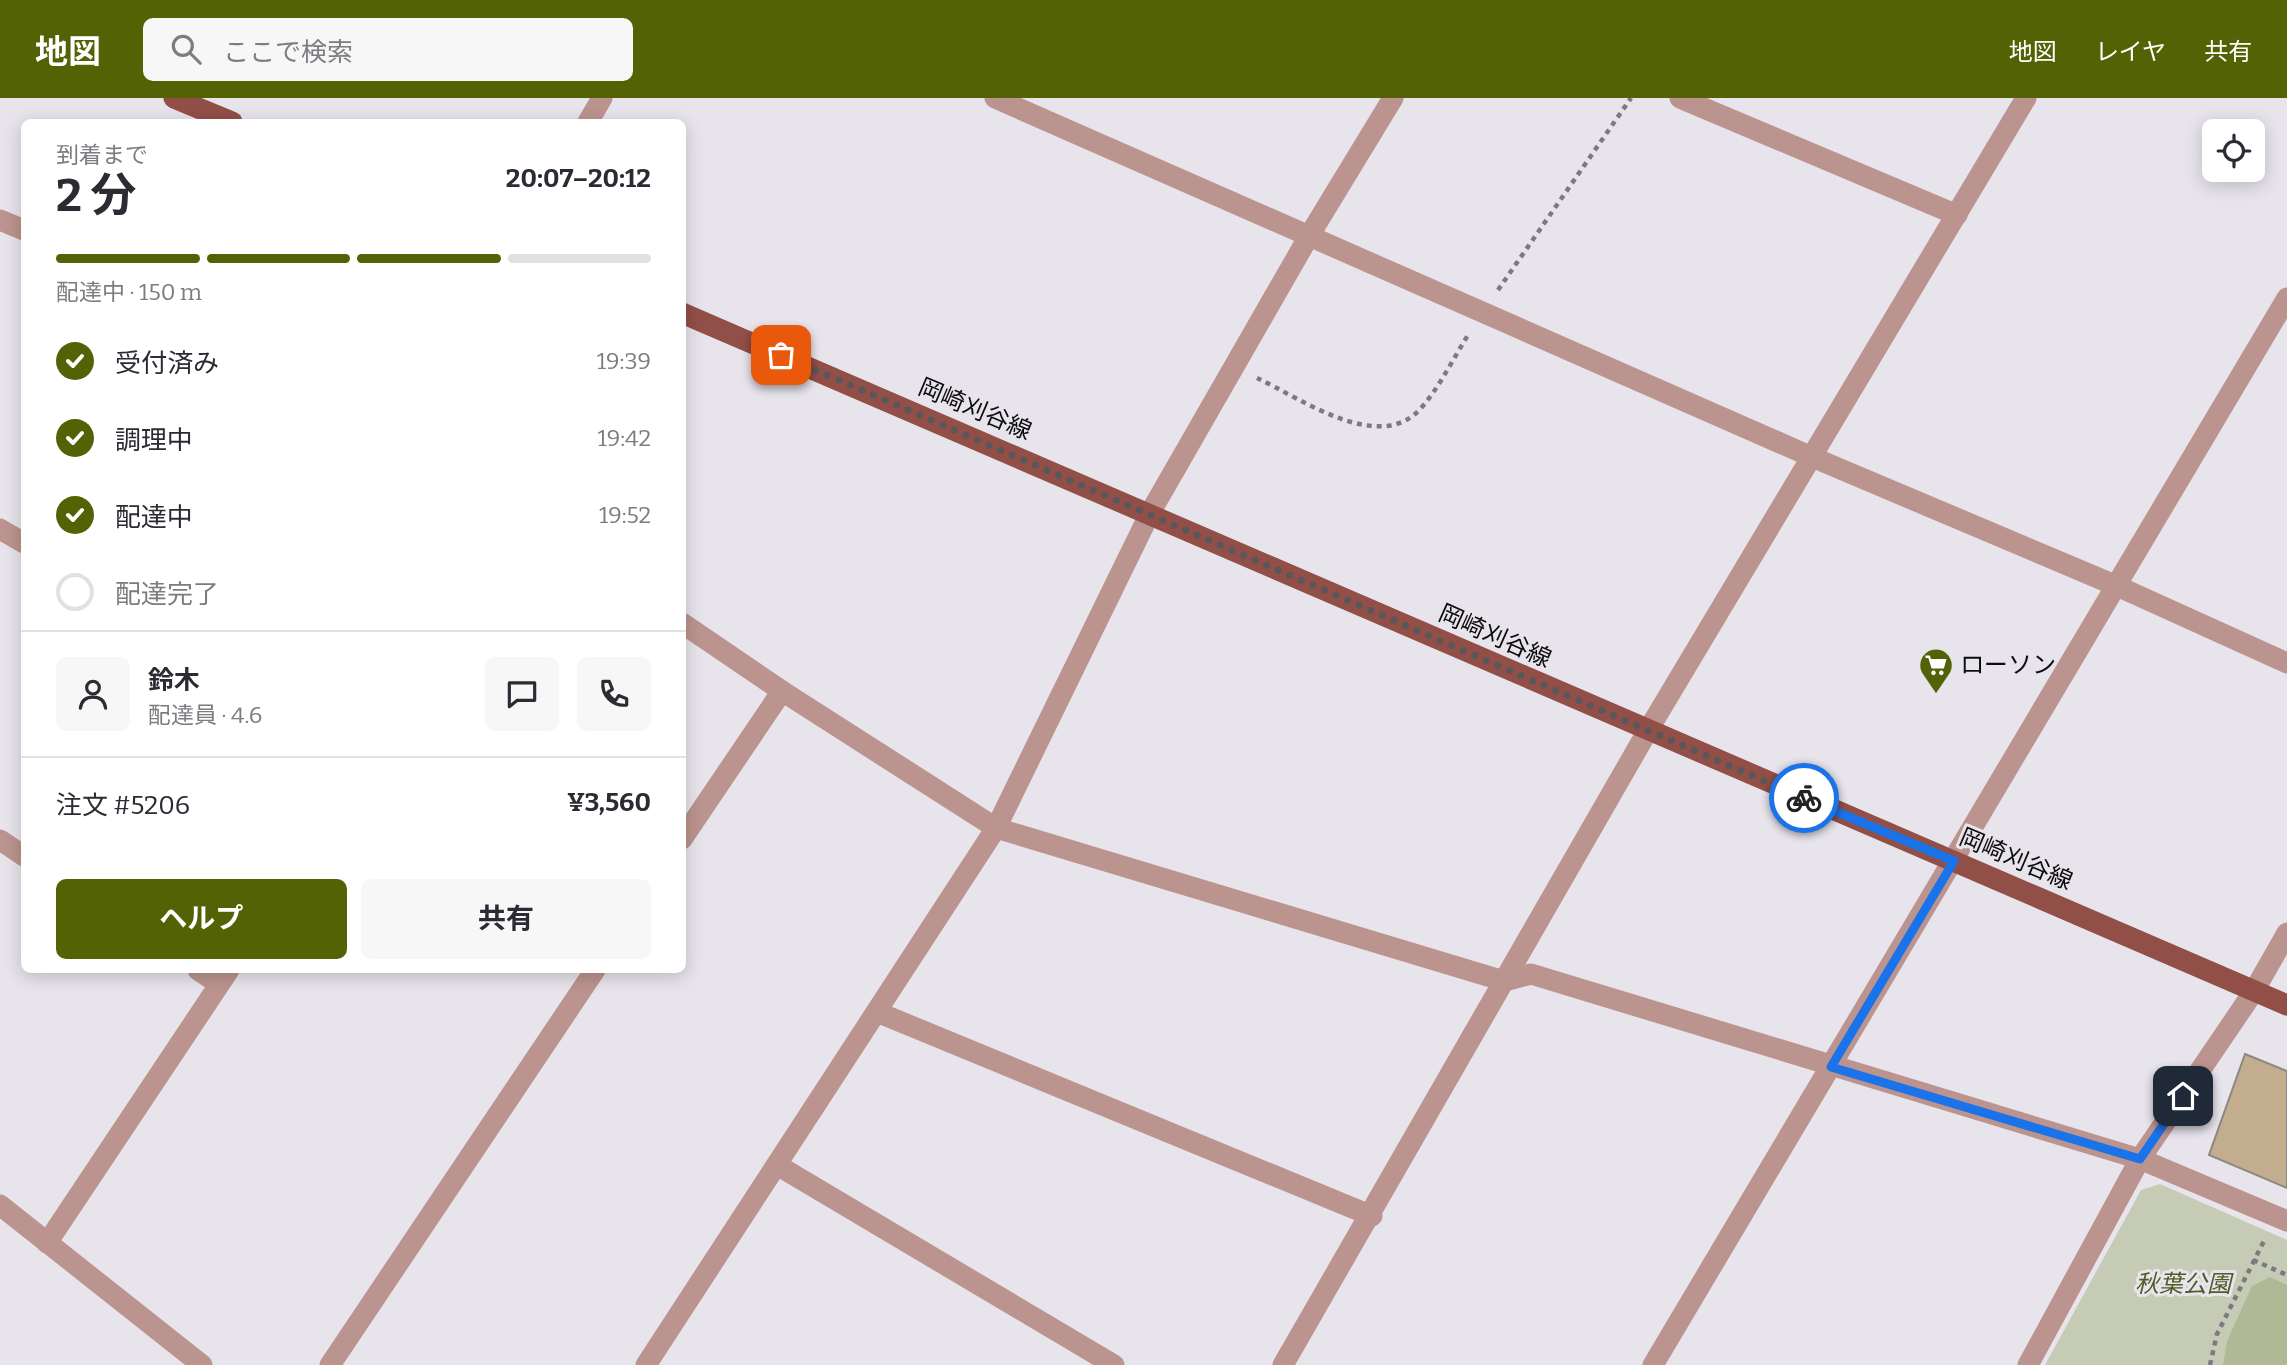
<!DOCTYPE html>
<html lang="ja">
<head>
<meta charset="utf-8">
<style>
	:root { --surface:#fff; --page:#f7f7f7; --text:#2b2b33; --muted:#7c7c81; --line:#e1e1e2; --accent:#536205 }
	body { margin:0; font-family:Bitter,"Noto Sans JP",serif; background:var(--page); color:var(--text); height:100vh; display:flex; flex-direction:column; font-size:26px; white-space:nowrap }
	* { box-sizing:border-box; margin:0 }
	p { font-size:23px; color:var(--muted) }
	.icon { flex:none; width:38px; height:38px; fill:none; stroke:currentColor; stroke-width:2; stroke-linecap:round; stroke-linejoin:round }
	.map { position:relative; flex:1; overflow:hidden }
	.panel { position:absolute; left:21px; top:21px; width:665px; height:854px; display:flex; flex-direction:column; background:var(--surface); border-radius:10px; box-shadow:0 4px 18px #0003 }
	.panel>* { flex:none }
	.buttons { position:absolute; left:2202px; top:21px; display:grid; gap:14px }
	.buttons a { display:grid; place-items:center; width:63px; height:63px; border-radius:10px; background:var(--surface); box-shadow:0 4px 18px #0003; font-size:35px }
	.pin { position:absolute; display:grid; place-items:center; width:60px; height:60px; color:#fff; margin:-30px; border-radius:14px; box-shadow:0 4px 10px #0006 }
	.courier { position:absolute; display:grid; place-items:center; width:70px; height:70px; margin:-35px; border:5px solid #1a73e8; border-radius:50%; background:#fff; color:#222; box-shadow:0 2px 9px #0007 }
	.overview em { font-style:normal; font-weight:700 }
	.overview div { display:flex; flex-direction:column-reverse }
	.overview { display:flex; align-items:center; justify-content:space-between; height:119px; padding:0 35px }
	h1 { font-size:46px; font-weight:700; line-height:52px }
	.bar { display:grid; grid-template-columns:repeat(4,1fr); gap:10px 7px; align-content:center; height:84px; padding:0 35px }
	.bar i { height:9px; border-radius:5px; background:var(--line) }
	.bar .current { background:var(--accent) }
	.bar p { grid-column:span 4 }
	.line { display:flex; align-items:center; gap:18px; padding:0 35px; border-top:2px solid var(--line) }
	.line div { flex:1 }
	.round { display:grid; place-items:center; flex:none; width:74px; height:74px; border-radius:10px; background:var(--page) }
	ol { padding:0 35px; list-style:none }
	li { display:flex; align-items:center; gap:21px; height:77px }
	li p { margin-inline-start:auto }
	li .icon { padding:7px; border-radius:50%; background:var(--accent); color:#fff; stroke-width:4 }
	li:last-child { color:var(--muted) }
	li i { width:38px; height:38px; border:4px solid var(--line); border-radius:50% }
	.cta { display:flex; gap:14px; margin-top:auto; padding:14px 35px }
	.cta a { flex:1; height:80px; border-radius:10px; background:var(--accent); color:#fff; font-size:28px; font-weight:700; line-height:80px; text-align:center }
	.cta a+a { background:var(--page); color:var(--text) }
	header { display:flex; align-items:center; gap:42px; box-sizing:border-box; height:98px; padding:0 35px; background:var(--accent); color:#fff }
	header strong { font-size:33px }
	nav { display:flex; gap:38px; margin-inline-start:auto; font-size:24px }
	.search { width:490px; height:63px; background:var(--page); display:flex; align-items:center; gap:18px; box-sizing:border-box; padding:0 24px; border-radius:10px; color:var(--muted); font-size:26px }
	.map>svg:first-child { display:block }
	.green { fill:#c5cbb4 }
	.forest { fill:#b0b996 }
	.building { fill:#c2ae8f; stroke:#8c8881; stroke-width:2 }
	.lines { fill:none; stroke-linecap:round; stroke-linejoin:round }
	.path { stroke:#7d7a7f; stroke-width:4.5; stroke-dasharray:5 5; stroke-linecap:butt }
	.minor { stroke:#bc948f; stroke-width:21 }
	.major { stroke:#924f47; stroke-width:21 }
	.done { stroke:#59575b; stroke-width:7; stroke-dasharray:0 12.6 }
	.route { stroke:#1a73e8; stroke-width:9 }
	.labels { text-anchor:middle; stroke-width:6; stroke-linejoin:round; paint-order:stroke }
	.street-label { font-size:24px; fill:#0c0b0d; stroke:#e8e4ec }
	.poi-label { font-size:24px; fill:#0c0b0d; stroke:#e8e4ec; text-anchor:start }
	.park-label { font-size:24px; font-style:italic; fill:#505b25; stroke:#e8e4ec }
</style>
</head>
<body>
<header>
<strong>地図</strong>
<div class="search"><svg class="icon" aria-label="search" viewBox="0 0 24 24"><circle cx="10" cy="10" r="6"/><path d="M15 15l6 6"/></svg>ここで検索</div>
<nav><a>地図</a><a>レイヤ</a><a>共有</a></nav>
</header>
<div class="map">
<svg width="2287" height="1267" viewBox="0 0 2287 1267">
	<rect width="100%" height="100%" fill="#e8e4ec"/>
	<path class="green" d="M2160 1086 2287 1142V1267H2045L2141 1092Z"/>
	<path class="forest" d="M2270 1179 2287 1187V1267H2223L2227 1243 2252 1188Z"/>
	<path class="building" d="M2245 956 2287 973V1090L2209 1057Z"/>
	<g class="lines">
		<g class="path">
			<path d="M1498 192 1631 0"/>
			<path d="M1257 280C1302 301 1381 358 1422 309 1440 288 1453 261 1468 237"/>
			<path d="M2253 1162 2287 1177"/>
			<path d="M2210 1267 2217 1236 2264 1143"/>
		</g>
		<g class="minor">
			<path d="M995 0 1812 359 2117 488 2287 565"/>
			<path d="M1680 0 1957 117"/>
			<path d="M588 24 602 0"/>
			<path d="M0 122 24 132"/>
			<path d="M0 431 24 445"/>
			<path d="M682 525 782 593 996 730 1504 883 1531 876 2140 1061 2287 1123"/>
			<path d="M682 741 782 593"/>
			<path d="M0 742 24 758"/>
			<path d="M198 872 219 886"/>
			<path d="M877 914 1372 1118"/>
			<path d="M777 1067 1114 1267"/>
			<path d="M0 1107 202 1267"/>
			<path d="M47 1145 229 872"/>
			<path d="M330 1267 595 872"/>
			<path d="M646 1267 996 730 1150 415 1309 138 1393 0"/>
			<path d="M1283 1267 1647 634 2026 0"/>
			<path d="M1653 1267 2287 200"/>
			<path d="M2028 1267 2140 1061 2254 893 2287 835"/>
		</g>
		<g class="major">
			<path d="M174 0 232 24"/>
			<path d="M682 215 2287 907"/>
		</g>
	</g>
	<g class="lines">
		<path class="done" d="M781 257 1804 700"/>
		<path class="route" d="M1804 700 1954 763 1831 969 2140 1061 2183 998"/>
	</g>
	<defs>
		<g id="supermarket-pin" transform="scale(1.75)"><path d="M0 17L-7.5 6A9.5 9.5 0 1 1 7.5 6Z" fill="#536205" stroke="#e8e4ec"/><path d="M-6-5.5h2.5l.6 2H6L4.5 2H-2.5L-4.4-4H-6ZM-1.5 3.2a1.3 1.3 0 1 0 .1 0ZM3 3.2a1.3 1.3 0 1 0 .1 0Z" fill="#fff"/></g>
	</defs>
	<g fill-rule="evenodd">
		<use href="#supermarket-pin" x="1936" y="567"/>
	</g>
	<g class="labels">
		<g class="street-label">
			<text transform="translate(975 311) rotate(23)" y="8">岡崎刈谷線</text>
			<text transform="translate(1495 538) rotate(24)" y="8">岡崎刈谷線</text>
			<text transform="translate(2016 761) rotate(23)" y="8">岡崎刈谷線</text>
		</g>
		<g class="poi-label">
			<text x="1960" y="575">ローソン</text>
		</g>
		<g class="park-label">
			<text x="2183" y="1194">秋葉公園</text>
		</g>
	</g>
</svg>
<div class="buttons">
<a><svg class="icon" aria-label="locate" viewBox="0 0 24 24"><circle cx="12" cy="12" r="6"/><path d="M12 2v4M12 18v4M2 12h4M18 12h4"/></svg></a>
</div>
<div class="pin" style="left:781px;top:257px;background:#ea580c"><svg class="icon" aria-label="bag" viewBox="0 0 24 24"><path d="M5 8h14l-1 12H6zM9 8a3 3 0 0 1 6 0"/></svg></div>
<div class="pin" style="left:2183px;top:998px;background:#1f2937"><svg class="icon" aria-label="home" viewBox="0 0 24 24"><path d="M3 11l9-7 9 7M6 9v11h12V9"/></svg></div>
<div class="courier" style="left:1804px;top:700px"><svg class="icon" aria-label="bike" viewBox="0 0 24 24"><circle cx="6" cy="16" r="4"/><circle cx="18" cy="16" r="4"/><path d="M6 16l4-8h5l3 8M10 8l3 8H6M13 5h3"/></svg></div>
<section class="panel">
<div class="overview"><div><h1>2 分</h1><p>到着まで</p></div><em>20:07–20:12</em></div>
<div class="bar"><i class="current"></i><i class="current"></i><i class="current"></i><i></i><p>配達中 · 150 m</p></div>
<ol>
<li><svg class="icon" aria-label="check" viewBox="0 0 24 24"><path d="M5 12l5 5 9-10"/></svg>受付済み<p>19:39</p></li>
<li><svg class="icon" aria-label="check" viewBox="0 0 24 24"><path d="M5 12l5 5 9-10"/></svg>調理中<p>19:42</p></li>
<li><svg class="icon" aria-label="check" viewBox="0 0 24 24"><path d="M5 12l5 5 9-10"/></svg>配達中<p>19:52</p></li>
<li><i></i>配達完了</li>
</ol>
<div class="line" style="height:126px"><a class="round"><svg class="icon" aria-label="person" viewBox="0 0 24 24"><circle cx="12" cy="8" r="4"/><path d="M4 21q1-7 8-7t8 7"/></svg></a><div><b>鈴木</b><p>配達員 · 4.6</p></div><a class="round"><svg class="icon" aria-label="chat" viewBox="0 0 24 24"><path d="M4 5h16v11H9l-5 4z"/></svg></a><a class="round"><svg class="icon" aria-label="phone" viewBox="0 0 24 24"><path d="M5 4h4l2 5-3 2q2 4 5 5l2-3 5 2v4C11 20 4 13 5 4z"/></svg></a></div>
<div class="line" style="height:91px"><div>注文 #5206</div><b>¥3,560</b></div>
<div class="cta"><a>ヘルプ</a><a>共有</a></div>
</section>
</div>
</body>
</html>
